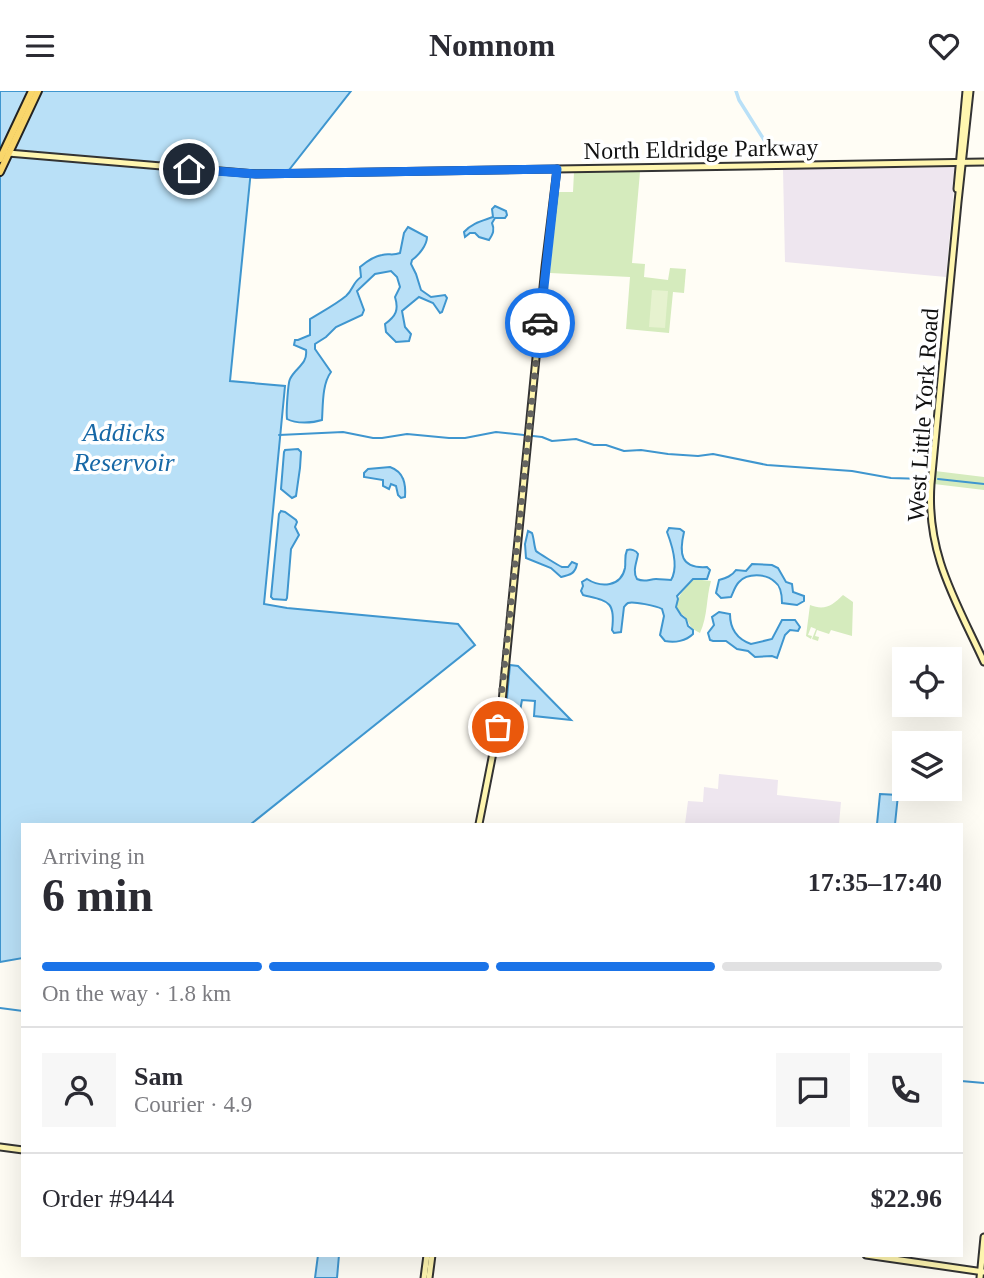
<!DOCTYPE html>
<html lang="en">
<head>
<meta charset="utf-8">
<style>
	:root { --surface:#fff; --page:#f7f7f7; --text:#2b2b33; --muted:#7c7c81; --line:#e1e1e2; --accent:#1a73e8 }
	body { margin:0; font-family:Georgia,serif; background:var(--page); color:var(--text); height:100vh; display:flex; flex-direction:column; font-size:26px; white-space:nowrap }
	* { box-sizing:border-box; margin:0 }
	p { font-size:23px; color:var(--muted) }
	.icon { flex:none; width:38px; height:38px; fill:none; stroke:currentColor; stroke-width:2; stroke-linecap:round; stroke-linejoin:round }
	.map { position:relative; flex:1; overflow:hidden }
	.sheet { position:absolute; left:21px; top:732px; width:942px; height:434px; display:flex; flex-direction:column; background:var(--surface); border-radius:0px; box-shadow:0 7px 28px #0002 }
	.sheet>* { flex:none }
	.controls { position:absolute; left:892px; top:556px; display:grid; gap:14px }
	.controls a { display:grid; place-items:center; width:70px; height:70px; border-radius:0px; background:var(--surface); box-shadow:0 7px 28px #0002; font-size:35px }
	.pin { position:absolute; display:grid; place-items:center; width:60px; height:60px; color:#fff; margin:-30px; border:4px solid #fff; border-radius:50%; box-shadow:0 2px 7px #0007 }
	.courier { position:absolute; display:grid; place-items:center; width:70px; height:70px; margin:-35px; border:5px solid #1a73e8; border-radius:50%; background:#fff; color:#222; box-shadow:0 2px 9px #0007 }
	.overview em { font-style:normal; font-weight:700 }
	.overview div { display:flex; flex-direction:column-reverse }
	.overview { display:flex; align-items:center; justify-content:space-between; height:119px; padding:0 21px }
	h1 { font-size:46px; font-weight:700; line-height:52px }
	.bar { display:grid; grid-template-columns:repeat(4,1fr); gap:10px 7px; align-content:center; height:84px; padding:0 21px }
	.bar i { height:9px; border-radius:5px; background:var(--line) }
	.bar .on { background:var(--accent) }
	.bar p { grid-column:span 4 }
	.line { display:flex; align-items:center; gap:18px; padding:0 21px; border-top:2px solid var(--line) }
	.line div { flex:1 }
	.round { display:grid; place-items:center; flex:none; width:74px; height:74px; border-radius:0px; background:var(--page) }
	header { display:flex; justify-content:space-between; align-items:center; height:91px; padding:0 21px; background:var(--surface); font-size:32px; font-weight:700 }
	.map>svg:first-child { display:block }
	.industrial { fill:#eee6ef }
	.green { fill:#d5ebbd }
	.pitch { fill:#e6f2cf }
	.water { fill:#b9e0f7; stroke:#3f96cf; stroke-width:2 }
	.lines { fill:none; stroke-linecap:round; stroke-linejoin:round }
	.stream { stroke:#3f96cf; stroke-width:2 }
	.canal { stroke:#b9e0f7; stroke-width:3.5 }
	.secondary-casing { stroke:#333; stroke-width:9 }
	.primary-casing { stroke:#222; stroke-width:10 }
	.secondary { stroke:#fff6b0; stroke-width:5 }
	.primary { stroke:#f9d66b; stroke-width:6 }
	.done { stroke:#646461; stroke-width:7; stroke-dasharray:0 12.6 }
	.route { stroke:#1a73e8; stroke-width:9 }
	.labels { text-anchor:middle; stroke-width:7; stroke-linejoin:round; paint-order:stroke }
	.street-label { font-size:24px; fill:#111; stroke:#fff }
	.water-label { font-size:26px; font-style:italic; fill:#1768a6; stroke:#fff }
</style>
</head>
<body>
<header><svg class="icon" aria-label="menu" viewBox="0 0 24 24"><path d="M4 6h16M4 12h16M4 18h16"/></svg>Nomnom<svg class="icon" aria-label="heart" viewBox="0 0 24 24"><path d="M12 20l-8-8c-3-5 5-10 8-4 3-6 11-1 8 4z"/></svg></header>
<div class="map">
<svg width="984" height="1187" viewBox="0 0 984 1187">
	<rect width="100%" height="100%" fill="#fffdf5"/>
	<g class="industrial">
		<path d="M956 76 946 186 785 171 783 78Z"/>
		<path d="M719 683 778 689 777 704 841 711 839 733H685L688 710 703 711 704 696 718 698Z"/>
	</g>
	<g class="green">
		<path d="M574 81H640L632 172 645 173 644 186 668 189 670 177 686 178 684 202 673 201 669 242 626 238 630 186 550 182 558 101H573Z"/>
		<path d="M935 380 984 386V399L934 393Z"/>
		<path d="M693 488 711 490C706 507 708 525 700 542 687 535 692 535 685 526 684 524 682 524 680 522 670 510 686 498 693 488Z"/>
		<path d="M843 504 853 511 852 545 831 539 829 543 817 539 815 545 819 546 818 550 812 548 816 538 811 536 808 544 812 545 811 548 806 545 810 514C825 520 833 514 843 504Z"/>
	</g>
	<path class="pitch" d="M652 199 668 200 665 237 649 236Z"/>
	<g class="water">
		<path d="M0 0H351L289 79H251L230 290 285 295 264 513 287 517 458 533 475 554 251 733H23V867L0 871Z"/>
		<path d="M495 115 506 120 507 124 505 127H495L492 132C495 139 493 143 489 149L479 146 475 142H470L465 146 464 141C472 132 482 130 493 126L492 118Z"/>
		<path d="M408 136 427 146C427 154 419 164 412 169L411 173 416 183 421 199 431 206 445 204 447 207 442 221 440 222 433 212 419 206 402 220 405 236 411 243 409 250 396 251 386 241 385 233C396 225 399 219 395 206L400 196 397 186 391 180 375 183 357 200 364 219 362 224 336 236 326 246 315 253V258L331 281C322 293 323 314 322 329 313 332 296 333 287 328 286 321 288 292 290 288 295 277 308 273 306 259L294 254 295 249H298L310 244V228C323 220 335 214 346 205 354 198 352 192 361 186L360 176C366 171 374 165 382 164 389 162 392 165 400 162L404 142Z"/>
		<path d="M298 358 301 361 300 377 296 405 292 407 281 398 284 361 285 359Z"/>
		<path d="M390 376C404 381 406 393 405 406L401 407 398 404 396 395 391 393 389 398 383 395V389L364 386V382L368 378Z"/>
		<path d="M281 420 285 421 296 429 297 431 295 436 299 444 291 458 287 507 286 509 273 508 271 506 279 423Z"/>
		<path d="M669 437 680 438 684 441C679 462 680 478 707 476L710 479 707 488H693L677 505 678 508 676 516 681 524 686 528 688 535 693 539V543C686 550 675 552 665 550L660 544 664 525 662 518C657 515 633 510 628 512 626 513 625 515 624 516L621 541 614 542 612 539C616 509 607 510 583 504L581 500 583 495 582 491 587 488C601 497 621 496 625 477 626 470 624 466 627 459 631 458 636 459 638 463 637 471 632 480 637 488 645 492 649 488 656 488 662 488 666 489 671 489 679 476 672 454 667 441Z"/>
		<path d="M528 440 532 442C534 447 534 455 536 460 537 461 559 475 562 476 564 476 566 476 568 476L572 471 577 473C575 483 570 484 561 486L551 477 526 467 525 453Z"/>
		<path d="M752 473 772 474 778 477 786 491 792 493 793 501 804 505V510L797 514 782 512C782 506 781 495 775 491 766 482 747 482 739 491 735 495 733 502 731 506L721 507 716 502 719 489C726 487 732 485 736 479L746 480Z"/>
		<path d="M719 521 730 523C730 538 737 548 751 553L772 548 782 529H795L800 536 798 540 790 539 785 544 777 567 772 565 755 566 748 560 737 558 726 550H713L710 549 708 542 714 534 712 526Z"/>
		<path d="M510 574 518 575 571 629 534 625 535 610 522 609 520 620 506 617Z"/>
		<path d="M880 703 898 704 895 733H877Z"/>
		<path d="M318 1164H339L337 1187H315Z"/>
	</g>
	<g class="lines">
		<g class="stream">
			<path d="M279 344 343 341 373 347H382L407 343 449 347H465L496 341 542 346 552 350 576 348 594 354H606L624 360 641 359 668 363 698 365 713 363 767 374 852 380 891 387 925 388"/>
			<path d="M938 388 984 393"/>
			<path d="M0 917 23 920"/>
			<path d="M961 990 984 992"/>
		</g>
		<path class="canal" d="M736 0 739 9 773 63"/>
		<g class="secondary-casing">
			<g id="secondary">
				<path d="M970 0 958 111 931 393C926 463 956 510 984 571"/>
				<path d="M8 62 256 83 984 71"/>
				<path d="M957 98 966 0"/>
				<path d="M479 733 501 621 545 176 557 78"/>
				<path d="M0 1056 23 1059"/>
				<path d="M866 1164 984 1181"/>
				<path d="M424 1187 427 1164"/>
				<path d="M429 1187 432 1164"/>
				<path d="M980 1187 984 1146"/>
			</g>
		</g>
		<g class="primary-casing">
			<g id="primary">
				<path d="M0 68 32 0"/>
				<path d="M0 81 38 0"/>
			</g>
		</g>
		<use href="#secondary" class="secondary"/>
		<use href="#primary" class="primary"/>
	</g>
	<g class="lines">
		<path class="done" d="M498 636 540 232"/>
		<path class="route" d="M189 78 256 83 557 78 540 232"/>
	</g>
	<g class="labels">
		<g class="street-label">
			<text transform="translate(701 58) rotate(-1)" y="8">North Eldridge Parkway</text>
			<text transform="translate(923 324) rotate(-86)" y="8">West Little York Road</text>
		</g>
		<g class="water-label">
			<text x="124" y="350">Addicks<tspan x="124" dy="30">Reservoir</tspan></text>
		</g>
	</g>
</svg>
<div class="controls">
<a><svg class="icon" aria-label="locate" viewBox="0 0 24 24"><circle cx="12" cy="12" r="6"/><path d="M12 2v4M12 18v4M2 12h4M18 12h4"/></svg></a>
<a><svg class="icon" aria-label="layers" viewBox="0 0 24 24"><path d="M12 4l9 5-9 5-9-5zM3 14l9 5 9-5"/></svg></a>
</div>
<div class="pin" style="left:498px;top:636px;background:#ea580c"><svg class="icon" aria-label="bag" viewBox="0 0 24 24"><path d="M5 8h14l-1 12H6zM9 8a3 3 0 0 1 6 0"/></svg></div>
<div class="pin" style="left:189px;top:78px;background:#1f2937"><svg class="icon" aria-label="home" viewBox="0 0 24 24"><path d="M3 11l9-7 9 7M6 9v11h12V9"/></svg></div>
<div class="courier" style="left:540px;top:232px"><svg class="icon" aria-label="car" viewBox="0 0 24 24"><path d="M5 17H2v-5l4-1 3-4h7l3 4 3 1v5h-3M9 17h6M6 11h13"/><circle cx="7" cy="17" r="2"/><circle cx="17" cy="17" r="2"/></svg></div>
<section class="sheet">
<div class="overview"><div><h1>6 min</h1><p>Arriving in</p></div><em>17:35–17:40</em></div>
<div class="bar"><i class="on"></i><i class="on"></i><i class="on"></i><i></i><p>On the way · 1.8 km</p></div>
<div class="line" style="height:126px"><a class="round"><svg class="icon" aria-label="person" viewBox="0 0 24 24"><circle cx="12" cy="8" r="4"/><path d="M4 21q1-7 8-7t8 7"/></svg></a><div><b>Sam</b><p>Courier · 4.9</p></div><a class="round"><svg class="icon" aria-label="chat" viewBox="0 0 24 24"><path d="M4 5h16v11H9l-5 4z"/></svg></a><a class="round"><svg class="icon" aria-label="phone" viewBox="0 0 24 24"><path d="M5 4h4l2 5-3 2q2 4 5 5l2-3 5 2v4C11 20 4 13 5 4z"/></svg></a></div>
<div class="line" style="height:91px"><div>Order #9444</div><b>$22.96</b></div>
</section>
</div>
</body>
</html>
